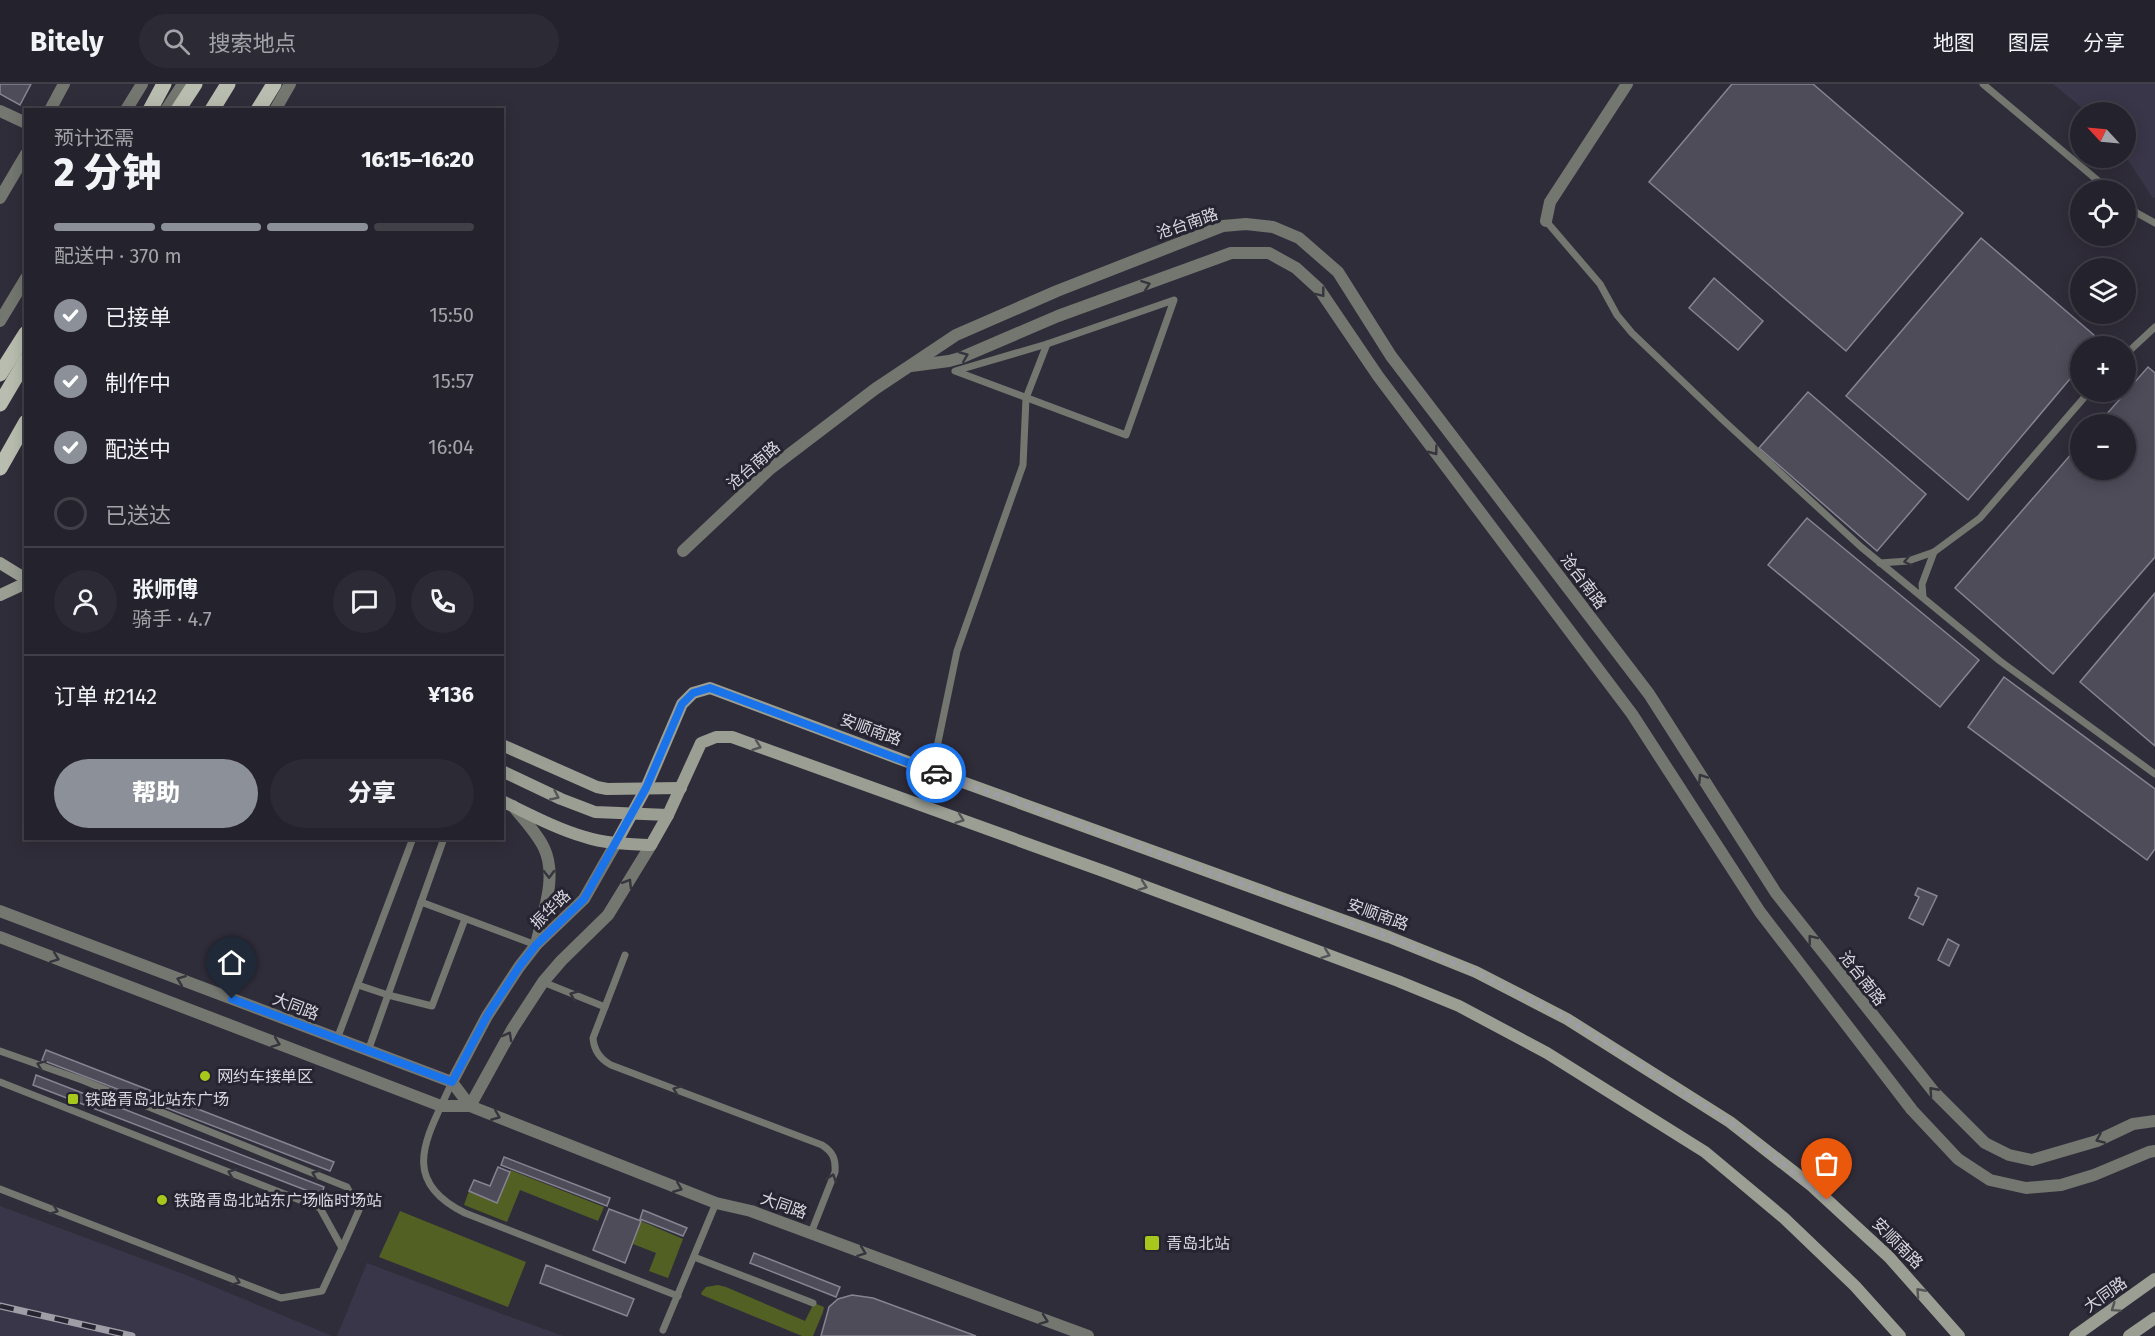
<!DOCTYPE html>
<html lang="zh">
<head>
<meta charset="utf-8">
<style>
	:root { --surface:#24222c; --page:#2c2a34; --text:#f1f3f6; --muted:#a3a4a9; --line:#413f48; --accent:#8c9099 }
	body { margin:0; font-family:"Fira Sans","Noto Sans SC",sans-serif; background:var(--page); color:var(--text); height:100vh; display:flex; flex-direction:column; font-size:22px; white-space:nowrap }
	* { box-sizing:border-box; margin:0 }
	p { font-size:20px; color:var(--muted) }
	.icon { flex:none; width:33px; height:33px; fill:none; stroke:currentColor; stroke-width:2; stroke-linecap:round; stroke-linejoin:round }
	.map { position:relative; flex:1; overflow:hidden }
	.side { position:absolute; left:24px; top:24px; width:480px; height:732px; display:flex; flex-direction:column; background:var(--surface); border-radius:0px; box-shadow:0 3px 15px #0003,0 0 0 2px var(--line) }
	.side>* { flex:none }
	.needle { width:39px; rotate:296deg }
	.buttons { position:absolute; left:2070px; top:18px; display:grid; gap:12px }
	.buttons a { display:grid; place-items:center; width:66px; height:66px; border-radius:50%; background:var(--surface); box-shadow:0 3px 15px #0003,0 0 0 2px var(--line); font-size:30px }
	.pin { position:absolute; display:grid; place-items:center; width:51px; height:51px; color:#fff; margin:-62px -26px; border-radius:50% 50% 50% 0; rotate:-45deg; box-shadow:0 0 6px #0007 }
	.pin .icon { rotate:45deg }
	.courier { position:absolute; display:grid; place-items:center; width:60px; height:60px; margin:-30px; border:4px solid #1a73e8; border-radius:50%; background:#fff; color:#222; box-shadow:0 2px 8px #0007 }
	.overview em { font-style:normal; font-weight:800 }
	.overview div { display:flex; flex-direction:column-reverse }
	.overview { display:flex; align-items:center; justify-content:space-between; height:102px; padding:0 30px }
	h1 { font-size:39px; font-weight:800; line-height:45px }
	.bar { display:grid; grid-template-columns:repeat(4,1fr); gap:9px 6px; align-content:center; height:72px; padding:0 30px }
	.bar i { height:8px; border-radius:4px; background:var(--line) }
	.bar .active { background:var(--accent) }
	.bar p { grid-column:span 4 }
	.line { display:flex; align-items:center; gap:15px; padding:0 30px; border-top:2px solid var(--line) }
	.line div { flex:1 }
	.round { display:grid; place-items:center; flex:none; width:63px; height:63px; border-radius:32px; background:var(--page) }
	ol { padding:0 30px; list-style:none }
	li { display:flex; align-items:center; gap:18px; height:66px }
	li p { margin-inline-start:auto }
	li .icon { padding:6px; border-radius:50%; background:var(--accent); color:#fff; stroke-width:4 }
	li:last-child { color:var(--muted) }
	li i { width:33px; height:33px; border:3px solid var(--line); border-radius:50% }
	.cta { display:flex; gap:12px; margin-top:auto; padding:12px 30px }
	.cta a { flex:1; height:69px; border-radius:36px; background:var(--accent); color:#fff; font-size:24px; font-weight:800; line-height:69px; text-align:center }
	.cta a+a { background:var(--page); color:var(--text) }
	header { display:flex; align-items:center; gap:36px; box-sizing:border-box; height:84px; padding:0 30px; background:var(--surface); border-bottom:2px solid var(--line) }
	header strong { font-size:28px }
	nav { display:flex; gap:33px; margin-inline-start:auto; font-size:21px }
	.search { width:420px; height:54px; background:var(--page); display:flex; align-items:center; gap:15px; box-sizing:border-box; padding:0 21px; border-radius:33px; color:var(--muted); font-size:22px }
	.map>svg:first-child { display:block }
	.built { fill:#3a3649 }
	.green { fill:#526024 }
	.building { fill:#4f4c5a; stroke:#868392; stroke-width:1.5 }
	.lines { fill:none; stroke-linecap:round; stroke-linejoin:round }
	.service { stroke:#747670; stroke-width:7 }
	.minor { stroke:#747670; stroke-width:12 }
	.tertiary { stroke:#747670; stroke-width:12 }
	.secondary { stroke:#9b9e93; stroke-width:12 }
	.primary { stroke:#b9bdaf; stroke-width:15 }
	.rail-casing { stroke:#9f9ea7; stroke-width:7 }
	.rail { stroke:#262430; stroke-width:4.5; stroke-dasharray:14; stroke-linecap:butt }
	.secondary-bridge { stroke:#9b9e93; stroke-width:12 }
	.primary-bridge { stroke:#b9bdaf; stroke-width:15 }
	.oneway { stroke:#36343d }
	.oneway2 { stroke:#555558 }
	.done { stroke:#9e9ca6; stroke-width:6; stroke-dasharray:0 10.8 }
	.route { stroke:#1a73e8; stroke-width:8 }
	.poi-dot { fill:#a8c71d; stroke:#262430; stroke-width:2 }
	.labels { text-anchor:middle; stroke-width:6; stroke-linejoin:round; paint-order:stroke }
	.street-label { font-size:16px; fill:#d9d8e0; stroke:#262430 }
	.poi-label { font-size:16px; fill:#d9d8e0; stroke:#262430; text-anchor:start }
</style>
</head>
<body>
<header>
<strong>Bitely</strong>
<div class="search"><svg class="icon" aria-label="search" viewBox="0 0 24 24"><circle cx="10" cy="10" r="6"/><path d="M15 15l6 6"/></svg>搜索地点</div>
<nav><a>地图</a><a>图层</a><a>分享</a></nav>
</header>
<div class="map">
<svg width="2155" height="1252" viewBox="0 0 2155 1252">
	<rect width="100%" height="100%" fill="#302d3a"/>
	<g class="built">
		<path d="M2053 0H2155V114L2152 113 2126 73V28H2087Z"/>
		<path d="M0 1122 186 1191 332 1252H0Z"/>
		<path d="M367 1179 505 1231 563 1252H337Z"/>
	</g>
	<g class="green">
		<path d="M510 1086 604 1123 598 1137 520 1106 507 1138 464 1121 469 1107 497 1118Z"/>
		<path d="M400 1127 526 1178 508 1223 379 1173Z"/>
		<path d="M641 1137 683 1155 668 1194 649 1187 656 1169 633 1160Z"/>
		<path d="M718 1201 726 1203 805 1237 814 1219 824 1223 823 1228 813 1252H802L702 1211 701 1209 706 1203Z"/>
	</g>
	<g class="building">
		<path d="M0 0H31L20 21 0 10Z"/>
		<path d="M1732 0H1813L1963 129 1846 267 1649 98Z"/>
		<path d="M1981 154 2102 258 2098 262H2080V283L1968 416 1846 312Z"/>
		<path d="M1714 194 1763 237 1738 266 1689 224Z"/>
		<path d="M2148 283 2155 289V473L2053 590 1955 504 2080 360V386H2126V340H2098Z"/>
		<path d="M1808 308 1926 410 1877 467 1759 364Z"/>
		<path d="M1807 434 1979 576 1940 623 1768 481Z"/>
		<path d="M2155 509V662L2080 598Z"/>
		<path d="M2004 593 2155 705V765L2147 776 1968 643Z"/>
		<path d="M1918 804 1937 812 1923 841 1909 834 1919 813 1915 811Z"/>
		<path d="M1948 855 1959 861 1949 882 1938 876Z"/>
		<path d="M46 966 334 1078 330 1087 42 976Z"/>
		<path d="M36 991 324 1103 321 1112 33 1001Z"/>
		<path d="M504 1073 610 1114 607 1122 501 1081Z"/>
		<path d="M498 1083 510 1088 497 1119 469 1107 474 1096 490 1102Z"/>
		<path d="M609 1125 641 1137 625 1179 593 1166Z"/>
		<path d="M643 1126 687 1144 683 1152 640 1135Z"/>
		<path d="M754 1169 840 1203 836 1213 750 1179Z"/>
		<path d="M546 1181 634 1215 627 1232 540 1199Z"/>
		<path d="M852 1211 873 1214 976 1252H821L829 1223 838 1215Z"/>
	</g>
	<g class="lines">
		<g class="service">
			<path d="M1983 0 2109 106"/>
			<path d="M2126 120 2137 129 2155 139"/>
			<path d="M1546 137 1600 200 1617 231 1632 249 1724 337 1861 463 2000 577 2155 690"/>
			<path d="M1174 216 1126 351 955 287 1047 260Z"/>
			<path d="M2126 270 2155 243"/>
			<path d="M1880 479 1908 477 1934 468 1980 434 2089 308"/>
			<path d="M1923 513 1922 500 1934 468"/>
			<path d="M932 687 957 567 1023 381 1026 314 1047 260"/>
			<path d="M421 818 536 861"/>
			<path d="M625 871 593 954C594 967 600 975 611 981L822 1061C833 1068 836 1075 835 1088L811 1149"/>
			<path d="M543 898 605 923"/>
			<path d="M358 901 388 911 432 922 465 835"/>
			<path d="M337 955 413 754"/>
			<path d="M0 967 82 996 347 1103 359 1126 342 1164"/>
			<path d="M368 967 444 754"/>
			<path d="M0 998 320 1124 342 1164 322 1207 281 1214 0 1105"/>
			<path d="M452 998C429 1051 396 1095 465 1129L678 1212"/>
			<path d="M694 1173 813 1219"/>
			<path d="M663 1246 716 1119"/>
		</g>
		<g class="minor">
			<path d="M50 26 64 0"/>
			<path d="M126 26 142 0"/>
			<path d="M275 26 290 0"/>
			<path d="M0 27 26 39"/>
			<path d="M0 114 26 70"/>
			<path d="M1546 137 1550 118 1627 0"/>
			<path d="M0 237 26 194"/>
		</g>
		<g class="tertiary">
			<path d="M166 26 183 0"/>
			<path d="M911 282 949 277 960 274 1058 232 1231 169H1269L1296 184 1319 205 1378 292 1632 630 1760 828 1912 1026 1958 1075 1990 1096 2026 1104 2061 1101 2094 1091 2149 1068 2155 1067"/>
			<path d="M683 467 770 385 875 305 956 251 1057 207 1223 142 1246 140 1273 143 1299 154 1338 188 1391 272 1649 610 1776 809 1934 1008 1985 1059 2009 1071 2032 1076 2097 1057 2133 1040 2155 1037"/>
			<path d="M513 722C523 735 537 749 544 764 558 793 542 832 536 861"/>
			<path d="M0 827 452 998 470 1022 716 1119 751 1127 1088 1252"/>
			<path d="M0 853 441 1022H470L513 944 543 898 561 877 608 831 651 761"/>
			<path d="M452 998 487 932 519 883 536 861 584 815 616 759"/>
		</g>
		<g class="secondary">
			<path d="M0 479 26 495"/>
			<path d="M502 661 597 703 607 705 681 704"/>
			<path d="M502 687 561 715 595 728 668 731"/>
			<path d="M502 717C529 730 557 745 585 753 606 760 629 760 651 761L668 731 701 659 716 653H732L1106 788 1398 897 1459 922 1547 969 1705 1068 1784 1134 1855 1202 1900 1252"/>
			<path d="M616 759 646 704 682 620 693 609 710 604 932 687 1389 853 1476 888 1567 935 1730 1038 1812 1102 1889 1173 1959 1252"/>
			<path d="M2075 1252 2155 1195"/>
			<path d="M2129 1252 2155 1234"/>
		</g>
		<g class="primary">
			<path d="M150 26 164 0"/>
			<path d="M178 26 195 0"/>
			<path d="M212 26 228 0"/>
			<path d="M258 26 274 0"/>
			<path d="M0 290 26 249"/>
			<path d="M0 320 26 276"/>
		</g>
		<g class="rail-casing">
			<path id="rail" d="M0 1222 132 1252"/>
		</g>
		<use href="#rail" class="rail"/>
		<path class="secondary-bridge" d="M0 511 26 499"/>
		<path class="primary-bridge" d="M0 384 26 338"/>
	</g>
	<defs><path id="oneway-chevron" d="M-2-3.5L2.5 0L-2 3.5" fill="none" stroke-width="1.6" stroke-linecap="round" stroke-linejoin="round" transform="scale(1.5)"/></defs>
	<g class="oneway">
		<use href="#oneway-chevron" transform="translate(1146 201) rotate(-20)"/>
		<use href="#oneway-chevron" transform="translate(1321 209) rotate(52)"/>
		<use href="#oneway-chevron" transform="translate(964 272) rotate(-22)"/>
		<use href="#oneway-chevron" transform="translate(1434 367) rotate(53)"/>
		<use href="#oneway-chevron" transform="translate(1908 477) rotate(168)"/>
		<use href="#oneway-chevron" transform="translate(1702 694) rotate(-123)"/>
		<use href="#oneway-chevron" transform="translate(549 790) rotate(89)"/>
		<use href="#oneway-chevron" transform="translate(628 799) rotate(-58)"/>
		<use href="#oneway-chevron" transform="translate(1812 855) rotate(-128)"/>
		<use href="#oneway-chevron" transform="translate(55 874) rotate(21)"/>
		<use href="#oneway-chevron" transform="translate(181 896) rotate(-159)"/>
		<use href="#oneway-chevron" transform="translate(574 911) rotate(-158)"/>
		<use href="#oneway-chevron" transform="translate(508 952) rotate(-61)"/>
		<use href="#oneway-chevron" transform="translate(276 959) rotate(21)"/>
		<use href="#oneway-chevron" transform="translate(41 981) rotate(-159)"/>
		<use href="#oneway-chevron" transform="translate(677 1006) rotate(-159)"/>
		<use href="#oneway-chevron" transform="translate(1933 1007) rotate(-132)"/>
		<use href="#oneway-chevron" transform="translate(496 1032) rotate(22)"/>
		<use href="#oneway-chevron" transform="translate(2100 1055) rotate(157)"/>
		<use href="#oneway-chevron" transform="translate(232 1089) rotate(-159)"/>
		<use href="#oneway-chevron" transform="translate(316 1090) rotate(-158)"/>
		<use href="#oneway-chevron" transform="translate(832 1094) rotate(-71)"/>
		<use href="#oneway-chevron" transform="translate(678 1104) rotate(22)"/>
		<use href="#oneway-chevron" transform="translate(54 1126) rotate(21)"/>
		<use href="#oneway-chevron" transform="translate(862 1168) rotate(20)"/>
		<use href="#oneway-chevron" transform="translate(236 1197) rotate(21)"/>
		<use href="#oneway-chevron" transform="translate(1044 1236) rotate(20)"/>
	</g>
	<g class="oneway2">
		<use href="#oneway-chevron" transform="translate(757 662) rotate(20)"/>
		<use href="#oneway-chevron" transform="translate(555 712) rotate(25)"/>
		<use href="#oneway-chevron" transform="translate(960 735) rotate(20)"/>
		<use href="#oneway-chevron" transform="translate(1143 802) rotate(20)"/>
		<use href="#oneway-chevron" transform="translate(1326 870) rotate(20)"/>
		<use href="#oneway-chevron" transform="translate(1920 1208) rotate(-132)"/>
		<use href="#oneway-chevron" transform="translate(2115 1224) rotate(145)"/>
	</g>
	<g class="lines">
		<path class="done" d="M936 689 1389 853 1476 888 1567 935 1730 1038 1827 1116"/>
		<path class="route" d="M232 915 452 998 487 932 519 883 536 861 584 815 646 704 682 620 693 609 710 604 936 689"/>
	</g>
	<g class="poi-dot">
		<circle cx="205" cy="992" r="6"/>
		<rect x="67" y="1009" width="12" height="12" rx="3"/>
		<circle cx="162" cy="1116" r="6"/>
		<rect x="1144" y="1151" width="16" height="16" rx="3"/>
	</g>
	<g class="labels">
		<g class="street-label">
			<text transform="translate(1187 139) rotate(-19)" y="6">沧台南路</text>
			<text transform="translate(753 381) rotate(-41)" y="6">沧台南路</text>
			<text transform="translate(1584 497) rotate(53)" y="6">沧台南路</text>
			<text transform="translate(871 645) rotate(20)" y="6">安顺南路</text>
			<text transform="translate(550 825) rotate(-44)" y="6">振华路</text>
			<text transform="translate(1378 830) rotate(20)" y="6">安顺南路</text>
			<text transform="translate(1863 894) rotate(52)" y="6">沧台南路</text>
			<text transform="translate(296 922) rotate(21)" y="6">大同路</text>
			<text transform="translate(784 1121) rotate(20)" y="6">大同路</text>
			<text transform="translate(1898 1159) rotate(45)" y="6">安顺南路</text>
			<text transform="translate(2105 1210) rotate(-35)" y="6">大同路</text>
		</g>
		<g class="poi-label">
			<text x="217" y="998">网约车接单区</text>
			<text x="85" y="1021">铁路青岛北站东广场</text>
			<text x="174" y="1122">铁路青岛北站东广场临时场站</text>
			<text x="1166" y="1165">青岛北站</text>
		</g>
	</g>
</svg>
<div class="buttons">
<a><svg class="needle" viewBox="-14 -14 28 28"><path d="M0-13l5 13h-10z" fill="#e53935"/><path d="M0 13l5-13h-10z" fill="#a3a4a9"/></svg></a>
<a><svg class="icon" aria-label="locate" viewBox="0 0 24 24"><circle cx="12" cy="12" r="6"/><path d="M12 2v4M12 18v4M2 12h4M18 12h4"/></svg></a>
<a><svg class="icon" aria-label="layers" viewBox="0 0 24 24"><path d="M12 4l9 5-9 5-9-5zM3 14l9 5 9-5"/></svg></a>
<a>+</a>
<a>−</a>
</div>
<div class="pin" style="left:1827px;top:1116px;background:#ea580c"><svg class="icon" aria-label="bag" viewBox="0 0 24 24"><path d="M5 8h14l-1 12H6zM9 8a3 3 0 0 1 6 0"/></svg></div>
<div class="pin" style="left:232px;top:915px;background:#1f2937"><svg class="icon" aria-label="home" viewBox="0 0 24 24"><path d="M3 11l9-7 9 7M6 9v11h12V9"/></svg></div>
<div class="courier" style="left:936px;top:689px"><svg class="icon" aria-label="car" viewBox="0 0 24 24"><path d="M5 17H2v-5l4-1 3-4h7l3 4 3 1v5h-3M9 17h6M6 11h13"/><circle cx="7" cy="17" r="2"/><circle cx="17" cy="17" r="2"/></svg></div>
<section class="side">
<div class="overview"><div><h1>2 分钟</h1><p>预计还需</p></div><em>16:15–16:20</em></div>
<div class="bar"><i class="active"></i><i class="active"></i><i class="active"></i><i></i><p>配送中 · 370 m</p></div>
<ol>
<li><svg class="icon" aria-label="check" viewBox="0 0 24 24"><path d="M5 12l5 5 9-10"/></svg>已接单<p>15:50</p></li>
<li><svg class="icon" aria-label="check" viewBox="0 0 24 24"><path d="M5 12l5 5 9-10"/></svg>制作中<p>15:57</p></li>
<li><svg class="icon" aria-label="check" viewBox="0 0 24 24"><path d="M5 12l5 5 9-10"/></svg>配送中<p>16:04</p></li>
<li><i></i>已送达</li>
</ol>
<div class="line" style="height:108px"><a class="round"><svg class="icon" aria-label="person" viewBox="0 0 24 24"><circle cx="12" cy="8" r="4"/><path d="M4 21q1-7 8-7t8 7"/></svg></a><div><b>张师傅</b><p>骑手 · 4.7</p></div><a class="round"><svg class="icon" aria-label="chat" viewBox="0 0 24 24"><path d="M4 5h16v11H9l-5 4z"/></svg></a><a class="round"><svg class="icon" aria-label="phone" viewBox="0 0 24 24"><path d="M5 4h4l2 5-3 2q2 4 5 5l2-3 5 2v4C11 20 4 13 5 4z"/></svg></a></div>
<div class="line" style="height:78px"><div>订单 #2142</div><b>¥136</b></div>
<div class="cta"><a>帮助</a><a>分享</a></div>
</section>
</div>
</body>
</html>
